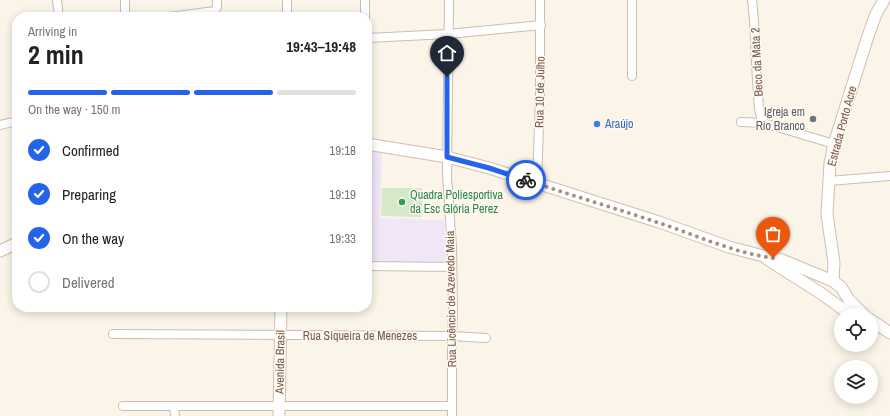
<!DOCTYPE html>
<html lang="en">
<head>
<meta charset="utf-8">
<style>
	:root { --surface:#fff; --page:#f2f2f2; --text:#222; --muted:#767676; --line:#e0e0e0; --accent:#2563eb }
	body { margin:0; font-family:"Archivo Narrow",sans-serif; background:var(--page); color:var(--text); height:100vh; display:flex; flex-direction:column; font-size:15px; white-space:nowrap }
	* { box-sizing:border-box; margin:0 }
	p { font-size:13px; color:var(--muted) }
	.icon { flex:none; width:22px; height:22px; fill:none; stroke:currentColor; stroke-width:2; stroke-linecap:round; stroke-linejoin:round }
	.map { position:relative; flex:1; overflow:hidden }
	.side { position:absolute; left:12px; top:12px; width:360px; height:300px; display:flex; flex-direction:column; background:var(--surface); border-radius:16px; box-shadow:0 2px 10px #0003 }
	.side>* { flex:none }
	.buttons { position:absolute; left:834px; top:308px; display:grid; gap:8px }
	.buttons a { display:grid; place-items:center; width:44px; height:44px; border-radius:50%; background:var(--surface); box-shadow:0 2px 10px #0003; font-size:20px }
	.pin { position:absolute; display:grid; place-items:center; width:34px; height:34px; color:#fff; margin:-41px -17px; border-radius:50% 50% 50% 0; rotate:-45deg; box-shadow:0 0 4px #0007 }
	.pin .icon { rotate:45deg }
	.courier { position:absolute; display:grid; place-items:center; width:40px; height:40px; margin:-20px; border:3px solid #2563eb; border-radius:50%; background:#fff; color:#222; box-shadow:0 1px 5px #0007 }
	.head em { font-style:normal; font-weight:800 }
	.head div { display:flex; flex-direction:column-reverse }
	.head { display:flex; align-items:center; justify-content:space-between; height:68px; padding:0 16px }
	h1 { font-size:26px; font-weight:800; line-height:30px }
	.bar { display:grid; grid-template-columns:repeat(4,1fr); gap:6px 4px; align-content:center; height:48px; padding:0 16px }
	.bar i { height:5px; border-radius:3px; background:var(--line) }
	.bar .current { background:var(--accent) }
	.bar p { grid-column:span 4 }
	ol { padding:0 16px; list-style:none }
	li { display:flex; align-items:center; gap:12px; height:44px }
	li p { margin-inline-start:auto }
	li .icon { padding:4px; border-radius:50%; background:var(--accent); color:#fff; stroke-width:4 }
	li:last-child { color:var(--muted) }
	li i { width:22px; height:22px; border:2px solid var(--line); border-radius:50% }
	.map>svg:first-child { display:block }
	.education { fill:#f1e5f8 }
	.green { fill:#d5e8c7 }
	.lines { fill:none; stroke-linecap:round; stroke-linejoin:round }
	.street-casing { stroke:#cdbcaf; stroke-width:10 }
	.secondary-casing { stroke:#d1beaf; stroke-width:13 }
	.street { stroke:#fff; stroke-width:8 }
	.secondary { stroke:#fff; stroke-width:11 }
	.done { stroke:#a39183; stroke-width:4; stroke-dasharray:0 7.2 }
	.route { stroke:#2563eb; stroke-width:5 }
	.worship-dot { fill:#6b7280; stroke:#fef8ee; stroke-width:1.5 }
	.shop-dot { fill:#3f7fe0; stroke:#fef8ee; stroke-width:1.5 }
	.leisure-dot { fill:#2e9e5b; stroke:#fef8ee; stroke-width:1.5 }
	.labels { text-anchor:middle; stroke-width:3; stroke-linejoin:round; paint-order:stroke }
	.street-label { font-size:12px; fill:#745b4d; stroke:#fef8ee }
	.worship-label { font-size:12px; fill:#5b616d; stroke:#fef8ee; text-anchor:end }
	.shop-label { font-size:12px; fill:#366cbe; stroke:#fef8ee; text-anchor:start }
	.leisure-label { font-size:12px; fill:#27864d; stroke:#fef8ee; text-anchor:start }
</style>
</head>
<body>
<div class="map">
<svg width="890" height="416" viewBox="0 0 890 416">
	<rect width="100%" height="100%" fill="#fbf4e8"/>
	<path class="education" d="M367 152 382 153 380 218 444 220 449 264 367 261Z"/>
	<path class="green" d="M382 188H422V217L381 216Z"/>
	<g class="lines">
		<g class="street-casing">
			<g id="street">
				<path d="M57 0 59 17"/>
				<path d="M125 0V17"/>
				<path d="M365 0V17"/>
				<path d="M449 0 447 176 452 247 453 311 452 336V416"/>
				<path d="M632 0V76"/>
				<path d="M752 0C756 31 755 62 758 93 759 104 758 114 764 123"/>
				<path d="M169 17 215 11 217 7V0"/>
				<path d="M287 17V0"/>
				<path d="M367 38 448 34 541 25"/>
				<path d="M741 122 764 123 834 144"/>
				<path d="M0 125 17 121"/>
				<path d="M829 181 890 176"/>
				<path d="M537 184 540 95V0"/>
				<path d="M367 266 452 267"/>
				<path d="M113 334 452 336 486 338"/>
				<path d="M123 406H452"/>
				<path d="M174 406 175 416"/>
			</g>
		</g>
		<g class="secondary-casing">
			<g id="secondary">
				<path d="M367 144 447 157 489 168 659 222 729 247 763 256 782 260 833 281 841 287 849 300 864 315"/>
				<path d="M0 251 17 243"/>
				<path d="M767 259 819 292 851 315"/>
				<path d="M833 281 834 263 827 214 830 163 834 144 868 36 876 14 884 0"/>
				<path d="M871 320 890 333"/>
				<path d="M279 416 281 307"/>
			</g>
		</g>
		<use href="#street" class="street"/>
		<use href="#secondary" class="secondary"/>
	</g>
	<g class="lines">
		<path class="done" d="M526 180C570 195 615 208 659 223 696 235 734 253 773 258"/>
		<path class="route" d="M447 77V157L489 168 526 180"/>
	</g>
	<circle class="worship-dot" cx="813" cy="119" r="4"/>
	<circle class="shop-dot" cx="597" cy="124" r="4"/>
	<circle class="leisure-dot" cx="402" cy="202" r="4"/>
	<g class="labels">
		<g class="street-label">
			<text transform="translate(757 62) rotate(-93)" y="4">Beco da Mata 2</text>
			<text transform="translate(540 92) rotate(-89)" y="4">Rua 10 de Julho</text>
			<text transform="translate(842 126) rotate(-75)" y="4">Estrada Porto Acre</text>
			<text transform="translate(451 299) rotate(-91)" y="4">Rua Licêncio de Azevedo Maia</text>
			<text x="360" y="340">Rua Siqueira de Menezes</text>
			<text transform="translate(280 362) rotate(-89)" y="4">Avenida Brasil</text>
		</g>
		<g class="worship-label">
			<text x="805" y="116">Igreja em<tspan x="805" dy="14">Rio Branco</tspan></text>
		</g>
		<g class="shop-label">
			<text x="605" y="128">Araújo</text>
		</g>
		<g class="leisure-label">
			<text x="410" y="199">Quadra Poliesportiva<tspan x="410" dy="14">da Esc Glória Perez</tspan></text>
		</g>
	</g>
</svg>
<div class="buttons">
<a><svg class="icon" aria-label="locate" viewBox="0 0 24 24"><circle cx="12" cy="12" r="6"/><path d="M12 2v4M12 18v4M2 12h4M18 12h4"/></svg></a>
<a><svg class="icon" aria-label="layers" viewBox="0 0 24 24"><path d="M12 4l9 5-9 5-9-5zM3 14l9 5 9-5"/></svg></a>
</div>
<div class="pin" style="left:773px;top:258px;background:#ea580c"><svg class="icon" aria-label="bag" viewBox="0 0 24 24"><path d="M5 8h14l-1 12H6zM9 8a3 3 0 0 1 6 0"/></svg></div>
<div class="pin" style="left:447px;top:77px;background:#1f2937"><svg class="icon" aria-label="home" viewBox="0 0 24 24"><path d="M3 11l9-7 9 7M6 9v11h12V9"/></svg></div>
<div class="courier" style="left:526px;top:180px"><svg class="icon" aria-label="bike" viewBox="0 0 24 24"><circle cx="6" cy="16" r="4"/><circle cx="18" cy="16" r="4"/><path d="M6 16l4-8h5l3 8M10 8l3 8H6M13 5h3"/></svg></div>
<section class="side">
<div class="head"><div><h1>2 min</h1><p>Arriving in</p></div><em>19:43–19:48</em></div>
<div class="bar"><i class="current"></i><i class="current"></i><i class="current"></i><i></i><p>On the way · 150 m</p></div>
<ol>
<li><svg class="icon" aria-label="check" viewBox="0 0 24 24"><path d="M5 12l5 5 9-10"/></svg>Confirmed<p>19:18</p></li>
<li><svg class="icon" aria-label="check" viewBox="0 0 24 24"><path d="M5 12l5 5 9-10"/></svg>Preparing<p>19:19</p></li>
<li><svg class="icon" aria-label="check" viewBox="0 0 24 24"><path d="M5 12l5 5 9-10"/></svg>On the way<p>19:33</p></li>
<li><i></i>Delivered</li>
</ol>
</section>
</div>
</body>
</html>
